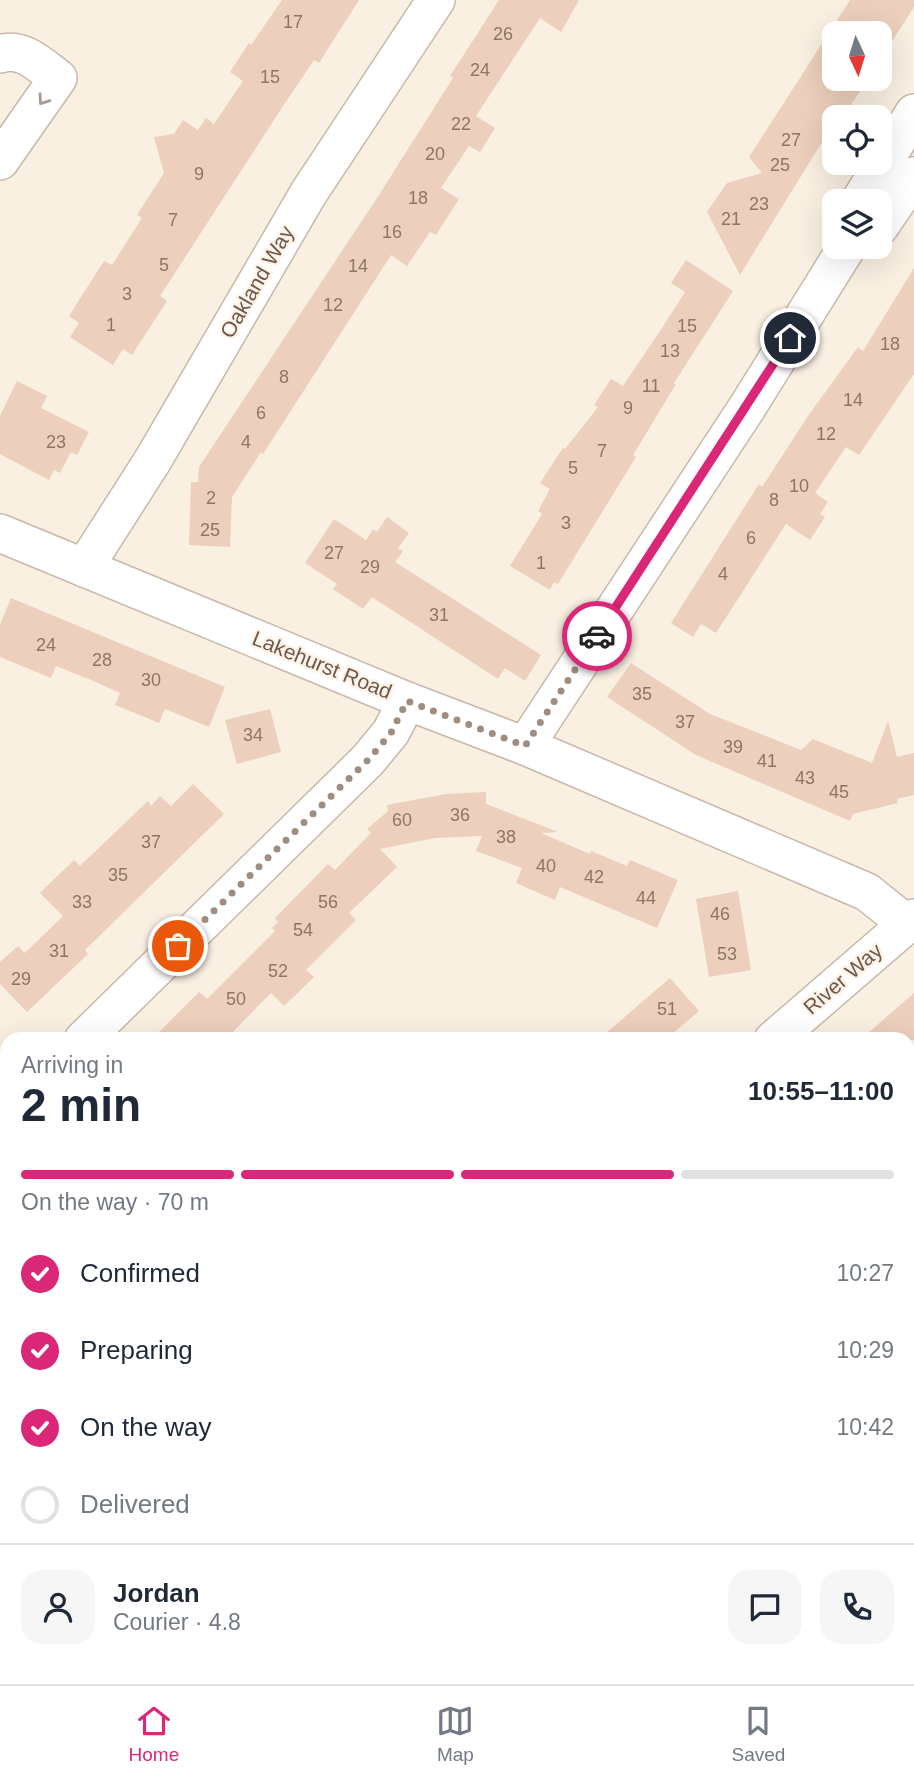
<!DOCTYPE html>
<html lang="en">
<head>
<meta charset="utf-8">
<style>
	:root { --surface:#fff; --page:#f6f6f7; --text:#1f2937; --muted:#747a83; --line:#e0e1e3; --accent:#db2777 }
	body { margin:0; font-family:Helvetica,sans-serif; background:var(--page); color:var(--text); height:100vh; display:flex; flex-direction:column; font-size:26px; white-space:nowrap }
	* { box-sizing:border-box; margin:0 }
	p { font-size:23px; color:var(--muted) }
	.icon { flex:none; width:38px; height:38px; fill:none; stroke:currentColor; stroke-width:2; stroke-linecap:round; stroke-linejoin:round }
	.map { position:relative; flex:1; overflow:hidden }
	.details { position:absolute; left:0px; top:1032px; width:915px; height:653px; display:flex; flex-direction:column; background:var(--surface); border-radius:21px 21px 0 0; box-shadow:0 7px 28px #0002 }
	.details>* { flex:none }
	.needle { width:46px; rotate:176deg }
	.buttons { position:absolute; left:822px; top:21px; display:grid; gap:14px }
	.buttons a { display:grid; place-items:center; width:70px; height:70px; border-radius:14px; background:var(--surface); box-shadow:0 7px 28px #0002; font-size:35px }
	.pin { position:absolute; display:grid; place-items:center; width:60px; height:60px; color:#fff; margin:-30px; border:4px solid #fff; border-radius:50%; box-shadow:0 2px 7px #0007 }
	.courier { position:absolute; display:grid; place-items:center; width:70px; height:70px; margin:-35px; border:5px solid #db2777; border-radius:50%; background:#fff; color:#222; box-shadow:0 2px 9px #0007 }
	.head em { font-style:normal; font-weight:800 }
	.head div { display:flex; flex-direction:column-reverse }
	.head { display:flex; align-items:center; justify-content:space-between; height:119px; padding:0 21px }
	h1 { font-size:46px; font-weight:800; line-height:52px }
	.bar { display:grid; grid-template-columns:repeat(4,1fr); gap:10px 7px; align-content:center; height:84px; padding:0 21px }
	.bar i { height:9px; border-radius:5px; background:var(--line) }
	.bar .current { background:var(--accent) }
	.bar p { grid-column:span 4 }
	.line { display:flex; align-items:center; gap:18px; padding:0 21px; border-top:2px solid var(--line) }
	.line div { flex:1 }
	.round { display:grid; place-items:center; flex:none; width:74px; height:74px; border-radius:21px; background:var(--page) }
	ol { padding:0 21px; list-style:none }
	li { display:flex; align-items:center; gap:21px; height:77px }
	li p { margin-inline-start:auto }
	li .icon { padding:7px; border-radius:50%; background:var(--accent); color:#fff; stroke-width:4 }
	li:last-child { color:var(--muted) }
	li i { width:38px; height:38px; border:4px solid var(--line); border-radius:50% }
	.tabs { display:flex; justify-content:space-around; align-items:center; height:98px; border-top:2px solid var(--line); background:var(--surface); font-size:19px; color:var(--muted) }
	.tabs a { display:grid; justify-items:center; gap:4px }
	.tabs .current { color:var(--accent) }
	.map>svg:first-child { display:block }
	.building { fill:#eccfbc }
	.lines { fill:none; stroke-linecap:round; stroke-linejoin:round }
	.minor-casing { stroke:#c8b8aa; stroke-width:40 }
	.minor { stroke:#fff; stroke-width:37 }
	.oneway { stroke:#a89b93 }
	.done { stroke:#9f8d80; stroke-width:7; stroke-dasharray:0 12.6 }
	.route { stroke:#db2777; stroke-width:9 }
	.labels { text-anchor:middle; stroke-width:5; stroke-linejoin:round; paint-order:stroke }
	.number-label { font-size:18px; fill:#8e7667 }
	.street-label { font-size:21px; fill:#6e584b; stroke:#fdf4e7 }
</style>
</head>
<body>
<div class="map">
<svg width="914" height="1684" viewBox="0 0 914 1684">
	<rect width="100%" height="100%" fill="#f9f0e2"/>
	<g class="building">
		<path d="M282 0H359L319 63 314 60 283 106 160 296 167 301 132 355 123 349 113 365 70 337 79 323 69 316 104 261 112 265 142 218 137 215 164 173 154 137 174 134 183 120 198 130 206 118 214 124 243 81 230 72 249 43 251 45Z"/>
		<path d="M499 0H579L561 32 540 18 476 116 495 128 480 152 469 146 441 188 459 199 436 235 430 232 407 266 391 255 263 454 261 452 232 497 230 547 189 545 191 482H198L199 467 377 198 453 78 450 76Z"/>
		<path d="M850 0H914V7L880 60V33H835V79H868L843 117H835V131L831 136 827 134 740 275 707 212 727 183 762 173 749 157Z"/>
		<path d="M686 260 733 291 674 383 676 384 633 455 636 457 604 509 558 584 554 582 550 590 510 566 542 514 538 511 550 489 540 483 563 448 565 449 598 407 594 405 611 379 623 386 662 328 685 292 671 283Z"/>
		<path d="M914 268V374L859 455 846 447 815 493 828 502 820 514 825 517 810 540 786 524 716 633 701 624 693 637 671 623 759 484 762 487 808 416 858 347 863 351Z"/>
		<path d="M17 381 47 396 41 408 89 432 77 455 71 452 60 473 54 470 49 480 0 454V416Z"/>
		<path d="M387 517 409 533 398 548 403 551 395 562 541 655 525 681 505 668 498 679 372 597 363 609 333 589 337 584 305 563 334 519 366 540 373 529 377 532Z"/>
		<path d="M11 598 225 687 209 727 165 709 159 723 115 705 120 693 96 682 56 666 51 678 0 657V625Z"/>
		<path d="M631 663 710 714 801 750 813 739 872 763 888 721 897 757 914 753V795L897 799 898 803 853 814 850 821 696 755 607 697Z"/>
		<path d="M270 709 281 752 237 764 225 720Z"/>
		<path d="M193 784 224 814 85 950 88 954 27 1012 0 984V962L18 946 25 953 63 916 40 893 74 860 80 866 148 801 151 806 160 796 171 806Z"/>
		<path d="M486 792V804L558 832 541 833 590 854 591 851 627 866 630 860 678 880 657 928 560 887 555 900 516 883 522 868 476 851 482 836 435 838 380 849 397 867 349 913 356 920 306 970 314 977 284 1006 271 993 225 1040H151L199 992 207 999 275 931 272 928 278 922 275 918 328 864 335 870 371 833 367 829 388 811 387 805 446 794Z"/>
		<path d="M738 891 751 970 709 977 696 899Z"/>
		<path d="M670 978 699 1011 665 1040H598Z"/>
		<path d="M914 993V1040H860Z"/>
	</g>
	<g class="lines">
		<g class="minor-casing">
			<g id="minor">
				<path d="M0 54C22 46 41 66 58 78L0 161"/>
				<path d="M860 201 914 113"/>
				<path d="M880 226 914 176"/>
				<path d="M0 533 407 701 525 746 867 892 907 924"/>
				<path d="M84 568 153 460 308 194 436 0"/>
				<path d="M525 746 748 406 847 247"/>
				<path d="M83 1040 368 760 391 732 407 701"/>
				<path d="M773 1040 914 918"/>
				<path d="M0 1121 7 1114"/>
				<path d="M52 1684 55 1678"/>
			</g>
		</g>
		<use href="#minor" class="minor"/>
	</g>
	<defs><path id="oneway-chevron" d="M-2-3.5L2.5 0L-2 3.5" fill="none" stroke-width="1.6" stroke-linecap="round" stroke-linejoin="round" transform="scale(1.75)"/></defs>
	<use class="oneway" href="#oneway-chevron" transform="translate(43 100) rotate(125)"/>
	<g class="lines">
		<path class="done" d="M178 946 368 760 391 733 407 701 525 746 597 636"/>
		<path class="route" d="M597 636 790 338"/>
	</g>
	<g class="labels">
		<g class="number-label">
			<text x="293" y="28">17</text>
			<text x="503" y="40">26</text>
			<text x="480" y="76">24</text>
			<text x="270" y="83">15</text>
			<text x="461" y="130">22</text>
			<text x="791" y="146">27</text>
			<text x="435" y="160">20</text>
			<text x="780" y="171">25</text>
			<text x="199" y="180">9</text>
			<text x="418" y="204">18</text>
			<text x="759" y="210">23</text>
			<text x="731" y="225">21</text>
			<text x="173" y="226">7</text>
			<text x="392" y="238">16</text>
			<text x="164" y="271">5</text>
			<text x="358" y="272">14</text>
			<text x="127" y="300">3</text>
			<text x="333" y="311">12</text>
			<text x="111" y="331">1</text>
			<text x="687" y="332">15</text>
			<text x="890" y="350">18</text>
			<text x="670" y="357">13</text>
			<text x="284" y="383">8</text>
			<text x="651" y="392">11</text>
			<text x="853" y="406">14</text>
			<text x="628" y="414">9</text>
			<text x="261" y="419">6</text>
			<text x="826" y="440">12</text>
			<text x="56" y="448">23</text>
			<text x="246" y="448">4</text>
			<text x="602" y="457">7</text>
			<text x="573" y="474">5</text>
			<text x="799" y="492">10</text>
			<text x="211" y="504">2</text>
			<text x="774" y="506">8</text>
			<text x="566" y="529">3</text>
			<text x="210" y="536">25</text>
			<text x="751" y="544">6</text>
			<text x="334" y="559">27</text>
			<text x="541" y="569">1</text>
			<text x="370" y="573">29</text>
			<text x="723" y="580">4</text>
			<text x="439" y="621">31</text>
			<text x="46" y="651">24</text>
			<text x="102" y="666">28</text>
			<text x="151" y="686">30</text>
			<text x="642" y="700">35</text>
			<text x="685" y="728">37</text>
			<text x="253" y="741">34</text>
			<text x="733" y="753">39</text>
			<text x="767" y="767">41</text>
			<text x="805" y="784">43</text>
			<text x="839" y="798">45</text>
			<text x="460" y="821">36</text>
			<text x="402" y="826">60</text>
			<text x="506" y="843">38</text>
			<text x="151" y="848">37</text>
			<text x="546" y="872">40</text>
			<text x="118" y="881">35</text>
			<text x="594" y="883">42</text>
			<text x="646" y="904">44</text>
			<text x="82" y="908">33</text>
			<text x="328" y="908">56</text>
			<text x="720" y="920">46</text>
			<text x="303" y="936">54</text>
			<text x="59" y="957">31</text>
			<text x="727" y="960">53</text>
			<text x="278" y="977">52</text>
			<text x="21" y="985">29</text>
			<text x="236" y="1005">50</text>
			<text x="667" y="1015">51</text>
		</g>
		<g class="street-label">
			<text transform="translate(257 282) rotate(-60)" y="7">Oakland Way</text>
			<text transform="translate(322 665) rotate(22)" y="7">Lakehurst Road</text>
			<text transform="translate(843 979) rotate(-41)" y="7">River Way</text>
		</g>
	</g>
</svg>
<div class="buttons">
<a><svg class="needle" viewBox="-14 -14 28 28"><path d="M0-13l5 13h-10z" fill="#e53935"/><path d="M0 13l5-13h-10z" fill="#747a83"/></svg></a>
<a><svg class="icon" aria-label="locate" viewBox="0 0 24 24"><circle cx="12" cy="12" r="6"/><path d="M12 2v4M12 18v4M2 12h4M18 12h4"/></svg></a>
<a><svg class="icon" aria-label="layers" viewBox="0 0 24 24"><path d="M12 4l9 5-9 5-9-5zM3 14l9 5 9-5"/></svg></a>
</div>
<div class="pin" style="left:178px;top:946px;background:#ea580c"><svg class="icon" aria-label="bag" viewBox="0 0 24 24"><path d="M5 8h14l-1 12H6zM9 8a3 3 0 0 1 6 0"/></svg></div>
<div class="pin" style="left:790px;top:338px;background:#1f2937"><svg class="icon" aria-label="home" viewBox="0 0 24 24"><path d="M3 11l9-7 9 7M6 9v11h12V9"/></svg></div>
<div class="courier" style="left:597px;top:636px"><svg class="icon" aria-label="car" viewBox="0 0 24 24"><path d="M5 17H2v-5l4-1 3-4h7l3 4 3 1v5h-3M9 17h6M6 11h13"/><circle cx="7" cy="17" r="2"/><circle cx="17" cy="17" r="2"/></svg></div>
<section class="details">
<div class="head"><div><h1>2 min</h1><p>Arriving in</p></div><em>10:55–11:00</em></div>
<div class="bar"><i class="current"></i><i class="current"></i><i class="current"></i><i></i><p>On the way · 70 m</p></div>
<ol>
<li><svg class="icon" aria-label="check" viewBox="0 0 24 24"><path d="M5 12l5 5 9-10"/></svg>Confirmed<p>10:27</p></li>
<li><svg class="icon" aria-label="check" viewBox="0 0 24 24"><path d="M5 12l5 5 9-10"/></svg>Preparing<p>10:29</p></li>
<li><svg class="icon" aria-label="check" viewBox="0 0 24 24"><path d="M5 12l5 5 9-10"/></svg>On the way<p>10:42</p></li>
<li><i></i>Delivered</li>
</ol>
<div class="line" style="height:126px"><a class="round"><svg class="icon" aria-label="person" viewBox="0 0 24 24"><circle cx="12" cy="8" r="4"/><path d="M4 21q1-7 8-7t8 7"/></svg></a><div><b>Jordan</b><p>Courier · 4.8</p></div><a class="round"><svg class="icon" aria-label="chat" viewBox="0 0 24 24"><path d="M4 5h16v11H9l-5 4z"/></svg></a><a class="round"><svg class="icon" aria-label="phone" viewBox="0 0 24 24"><path d="M5 4h4l2 5-3 2q2 4 5 5l2-3 5 2v4C11 20 4 13 5 4z"/></svg></a></div>
</section>
</div>
<nav class="tabs">
<a class="current"><svg class="icon" aria-label="home" viewBox="0 0 24 24"><path d="M3 11l9-7 9 7M6 9v11h12V9"/></svg>Home</a>
<a><svg class="icon" aria-label="map" viewBox="0 0 24 24"><path d="M3 6l6-2 6 2 6-2v14l-6 2-6-2-6 2zM9 4v14M15 6v14"/></svg>Map</a>
<a><svg class="icon" aria-label="saved" viewBox="0 0 24 24"><path d="M7 4h10v16l-5-4-5 4z"/></svg>Saved</a>
</nav>
</body>
</html>
